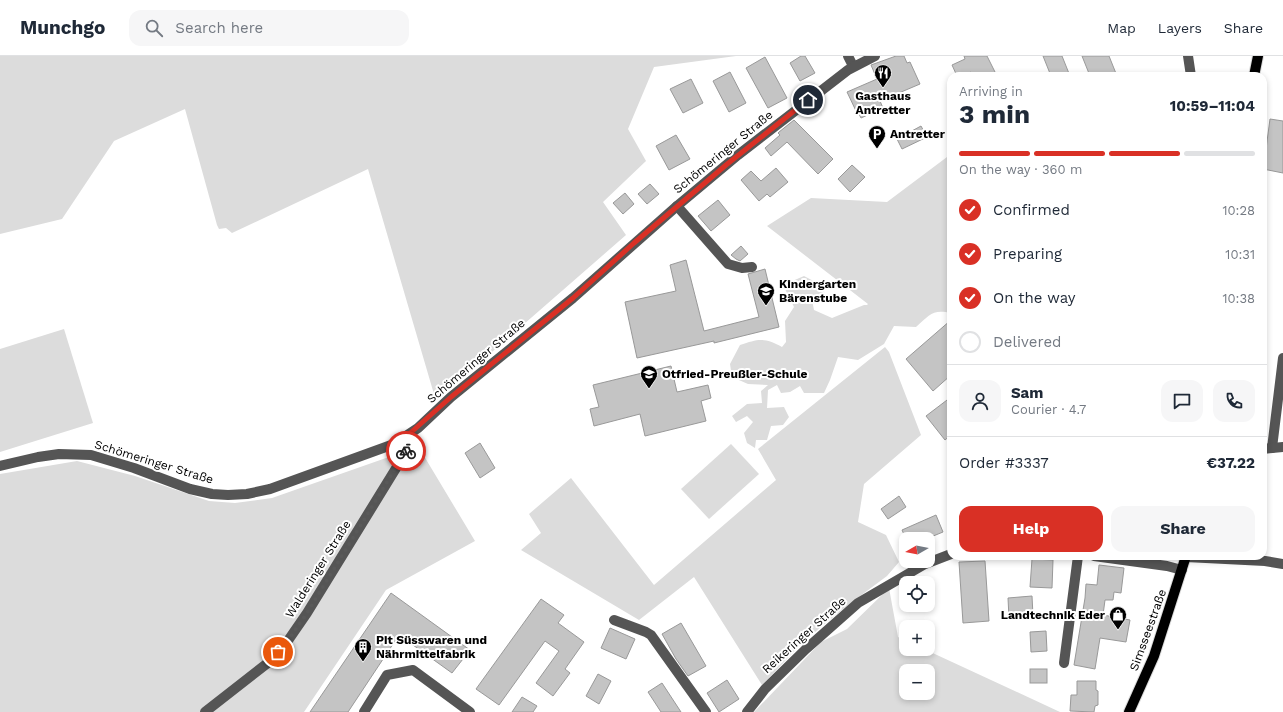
<!DOCTYPE html>
<html lang="en">
<head>
<meta charset="utf-8">
<style>
	:root { --surface:#fff; --page:#f6f6f7; --text:#1f2937; --muted:#747a83; --line:#e0e1e3; --accent:#d93025 }
	body { margin:0; font-family:"Work Sans",sans-serif; background:var(--page); color:var(--text); height:100vh; display:flex; flex-direction:column; font-size:15px; white-space:nowrap }
	* { box-sizing:border-box; margin:0 }
	p { font-size:13px; color:var(--muted) }
	.icon { flex:none; width:22px; height:22px; fill:none; stroke:currentColor; stroke-width:2; stroke-linecap:round; stroke-linejoin:round }
	.map { position:relative; flex:1; overflow:hidden }
	.drawer { position:absolute; left:947px; top:16px; width:320px; height:488px; display:flex; flex-direction:column; background:var(--surface); border-radius:12px; box-shadow:0 2px 6px #0003 }
	.drawer>* { flex:none }
	.needle { width:26px; rotate:261deg }
	.buttons { position:absolute; left:899px; top:476px; display:grid; gap:8px }
	.buttons a { display:grid; place-items:center; width:36px; height:36px; border-radius:8px; background:var(--surface); box-shadow:0 2px 6px #0003; font-size:20px }
	.pin { position:absolute; display:grid; place-items:center; width:34px; height:34px; color:#fff; margin:-17px; border:2px solid #fff; border-radius:50%; box-shadow:0 1px 4px #0007 }
	.courier { position:absolute; display:grid; place-items:center; width:40px; height:40px; margin:-20px; border:3px solid #d93025; border-radius:50%; background:#fff; color:#222; box-shadow:0 1px 5px #0007 }
	.headline em { font-style:normal; font-weight:700 }
	.headline div { display:flex; flex-direction:column-reverse }
	.headline { display:flex; align-items:center; justify-content:space-between; height:68px; padding:0 12px }
	h1 { font-size:26px; font-weight:700; line-height:30px }
	.bar { display:grid; grid-template-columns:repeat(4,1fr); gap:6px 4px; align-content:center; height:48px; padding:0 12px }
	.bar i { height:5px; border-radius:3px; background:var(--line) }
	.bar .active { background:var(--accent) }
	.bar p { grid-column:span 4 }
	.line { display:flex; align-items:center; gap:10px; padding:0 12px; border-top:1px solid var(--line) }
	.line div { flex:1 }
	.round { display:grid; place-items:center; flex:none; width:42px; height:42px; border-radius:12px; background:var(--page) }
	ol { padding:0 12px; list-style:none }
	li { display:flex; align-items:center; gap:12px; height:44px }
	li p { margin-inline-start:auto }
	li .icon { padding:4px; border-radius:50%; background:var(--accent); color:#fff; stroke-width:4 }
	li:last-child { color:var(--muted) }
	li i { width:22px; height:22px; border:2px solid var(--line); border-radius:50% }
	.cta { display:flex; gap:8px; margin-top:auto; padding:8px 12px }
	.cta a { flex:1; height:46px; border-radius:12px; background:var(--accent); color:#fff; font-size:16px; font-weight:700; line-height:46px; text-align:center }
	.cta a+a { background:var(--page); color:var(--text) }
	header { display:flex; align-items:center; gap:24px; box-sizing:border-box; height:56px; padding:0 20px; background:var(--surface); border-bottom:1px solid var(--line) }
	header strong { font-size:19px }
	nav { display:flex; gap:22px; margin-inline-start:auto; font-size:14px }
	.search { width:280px; height:36px; background:var(--page); display:flex; align-items:center; gap:10px; box-sizing:border-box; padding:0 14px; border-radius:12px; color:var(--muted); font-size:15px }
	.map>svg:first-child { display:block }
	.green { fill:#dcdcdc; fill-rule:evenodd }
	.building { fill:#c4c4c4; stroke:#999 }
	.lines { fill:none; stroke-linecap:round; stroke-linejoin:round }
	.major-casing { stroke:#dbdbdb; stroke-width:12 }
	.minor { stroke:#555; stroke-width:10 }
	.major { stroke:#000; stroke-width:10 }
	.done { stroke:#595959; stroke-width:4; stroke-dasharray:0 7.2 }
	.route { stroke:#d93025; stroke-width:5 }
	.labels { text-anchor:middle; stroke-width:4; stroke-linejoin:round; paint-order:stroke }
	.poi-label { font-size:12px; font-weight:bold; fill:#000; stroke:#fff; text-anchor:start }
	.street-label { font-size:12px; fill:#000; stroke:#fff }
</style>
</head>
<body>
<header>
<strong>Munchgo</strong>
<div class="search"><svg class="icon" aria-label="search" viewBox="0 0 24 24"><circle cx="10" cy="10" r="6"/><path d="M15 15l6 6"/></svg>Search here</div>
<nav><a>Map</a><a>Layers</a><a>Share</a></nav>
</header>
<div class="map">
<svg width="1283" height="656" viewBox="0 0 1283 656">
	<rect width="100%" height="100%" fill="#fff"/>
	<g class="green">
		<path d="M0 0H736L654 11 628 73 646 105 603 146 626 179 436 345 368 113 232 177 226 172 219 173 217 169 185 53 114 85 62 163 0 178Z"/>
		<path d="M951 98V257C932 253 930 259 916 271L894 270 884 288 858 304 838 301 830 324 824 337H804L800 330 790 336 781 337 777 329 768 334 767 352 784 351 789 361 783 369 771 370 767 384H756L755 392 747 387 744 377 753 366 747 360 736 366 732 360 747 348 762 347 761 335 768 329 748 328 732 321 730 308 740 289C758 283 764 281 782 291L786 286 785 265 794 251 783 229 804 220 823 230 825 240 812 244 814 254 832 262 864 249H867L868 248 767 170 811 142 887 146Z"/>
		<path d="M64 273 93 367 0 396V293Z"/>
		<path d="M885 291 889 296 921 379 864 428 858 466 886 479 899 506 887 520 848 549 804 585 762 629 694 521 639 564 521 494 541 477 529 458 571 422 654 529 776 424 758 393Z"/>
		<path d="M415 385 475 485 386 534 304 656H0V418L77 405 135 420 209 445 235 447 272 442 386 402Z"/>
		<path d="M731 388 759 418 709 463 681 433Z"/>
		<path d="M889 532 898 581 906 585V593H924L1060 656H754L821 586 847 573ZM906 615H928V637H906Z"/>
	</g>
	<g class="building">
		<path d="M801 0H805L815 17 800 25 790 7Z"/>
		<path d="M896 0H904L907 7 910 6 920 28 880 45 883 52 861 62 858 56 857 57 847 36 877 23 871 9Z"/>
		<path d="M964 0H987L996 18 992 20H973L971 16 962 20H957L952 9 965 3Z"/>
		<path d="M1043 0H1062L1070 20H1051Z"/>
		<path d="M1082 0H1109L1117 20H1090Z"/>
		<path d="M765 1 787 42 768 52 746 12Z"/>
		<path d="M730 16 746 47 729 56 713 25Z"/>
		<path d="M691 23 703 47 683 57 670 33Z"/>
		<path d="M1270 63 1283 65V117L1263 113V92L1266 93Z"/>
		<path d="M794 64 833 103 818 118 787 86 771 100 765 92 780 79 778 77 779 76Z"/>
		<path d="M921 70 927 81 902 93 897 83Z"/>
		<path d="M676 79 690 103 669 114 656 90Z"/>
		<path d="M852 109 865 121 850 136 838 123Z"/>
		<path d="M776 112 788 126 770 141 767 138 759 145 741 124 751 115 761 125Z"/>
		<path d="M650 128 659 138 647 148 638 138Z"/>
		<path d="M625 137 634 148 623 158 613 147Z"/>
		<path d="M718 144 730 159 711 175 698 160Z"/>
		<path d="M741 190 748 198 740 205 736 203 731 199Z"/>
		<path d="M686 204 704 275 759 261 748 218 765 213 779 271 714 287V285L637 302 625 246 676 235 670 209Z"/>
		<path d="M951 264V319L933 335 906 303Z"/>
		<path d="M671 310 677 336 708 329 711 342 701 345 706 365 645 380 640 358 594 370 590 353 599 351 593 329Z"/>
		<path d="M951 341V379L945 384 926 360Z"/>
		<path d="M480 387 495 412 480 422 465 397Z"/>
		<path d="M899 440 906 451 888 463 881 453Z"/>
		<path d="M936 459 943 476 926 483H906L902 474Z"/>
		<path d="M1032 503 1053 504 1052 532 1030 531Z"/>
		<path d="M985 505 989 565 963 567 959 506Z"/>
		<path d="M1099 509 1124 512 1121 537 1114 536 1113 544H1105L1103 559 1130 564 1126 586 1100 582 1095 613 1074 609 1085 542 1086 528 1097 529Z"/>
		<path d="M391 537 470 594 452 617 399 579 348 656H310Z"/>
		<path d="M1032 540 1033 560 1009 562 1008 542Z"/>
		<path d="M541 543 564 559 558 567 584 586 565 613 570 617 553 640 536 627 559 595 545 585 499 649 476 633Z"/>
		<path d="M681 567 706 610 688 620 676 603 662 578Z"/>
		<path d="M610 572 635 583 626 603 601 592Z"/>
		<path d="M1046 575 1047 595 1031 596 1030 576Z"/>
		<rect x="1030" y="613" width="17" height="14"/>
		<path d="M598 618 611 625 599 648 586 640Z"/>
		<path d="M727 624 739 643 719 656 707 637Z"/>
		<path d="M1077 625H1096V634L1098 635V649L1095 650 1094 656 1070 655 1071 639H1077Z"/>
		<path d="M662 627 681 656H661L648 636Z"/>
		<path d="M522 641 537 650 533 656H512Z"/>
	</g>
	<g class="lines">
		<g class="major-casing">
			<g id="major">
				<path d="M1254 20 1258 0"/>
				<path d="M1129 656 1154 600 1186 500"/>
			</g>
		</g>
		<g class="minor">
			<path d="M848 0 853 10"/>
			<path d="M1188 0 1191 20"/>
			<path d="M677 150 728 208 742 212 752 211"/>
			<path d="M1272 392 1283 302"/>
			<path d="M1263 393 1283 391"/>
			<path d="M0 410 38 401 59 398 91 399 134 412 190 433 212 438 228 439 247 438 270 433 394 388 418 372 451 341 573 242 677 150 738 99 848 14 875 0"/>
			<path d="M1094 500 1167 510 1182 514"/>
			<path d="M1186 501 1265 505 1283 508"/>
			<path d="M614 564 646 576 651 579 706 656"/>
			<path d="M1064 607 1078 500"/>
			<path d="M205 656 269 606 287 586 307 557 406 396 409 379"/>
			<path d="M364 656 387 619 413 614 470 656"/>
			<path d="M747 656 765 633 806 593 858 547 925 508 951 498"/>
		</g>
		<use href="#major" class="major"/>
	</g>
	<g class="lines">
		<path class="done" d="M278 596 287 586 307 557 406 395"/>
		<path class="route" d="M406 395 408 379 451 341 573 242 634 187 726 109 808 44"/>
	</g>
	<defs>
		<g id="restaurant-pin" transform="scale(0.9)"><path d="M0 17L-7.5 6A9.5 9.5 0 1 1 7.5 6Z" fill="#000" stroke="#fff"/><path d="M-5-6h1v4h1v-4h1v4h1v-4h1v5L-1.5 .5V6h-2V.5L-5-1ZM5-6V6H3V1.5H1.5Q1.5-4 5-6Z" fill="#fff"/></g>
		<g id="parking-pin" transform="scale(0.9)"><path d="M0 17L-7.5 6A9.5 9.5 0 1 1 7.5 6Z" fill="#000" stroke="#fff"/><path d="M-3.5-5.5H1a3.5 3.5 0 0 1 0 7H-1V5.5H-3.5ZM-1-3.4V-.6H.8a1.4 1.4 0 0 0 0-2.8Z" fill="#fff"/></g>
		<g id="school-pin" transform="scale(0.9)"><path d="M0 17L-7.5 6A9.5 9.5 0 1 1 7.5 6Z" fill="#000" stroke="#fff"/><path d="M0-5L7-2L0 1L-7-2ZM-4 1L0 2.5L4 1V4Q0 6-4 4Z" fill="#fff"/></g>
		<g id="shop-pin" transform="scale(0.9)"><path d="M0 17L-7.5 6A9.5 9.5 0 1 1 7.5 6Z" fill="#000" stroke="#fff"/><path d="M-5-2.5h2.3a2.7 3.5 0 0 1 5.4 0H5L5.5 6h-11ZM-1.5-2.5h3a1.5 2.3 0 0 0-3 0Z" fill="#fff"/></g>
		<g id="building-pin" transform="scale(0.9)"><path d="M0 17L-7.5 6A9.5 9.5 0 1 1 7.5 6Z" fill="#000" stroke="#fff"/><path d="M-4-6H4V6H1V3H-1V6H-4ZM-2.5-4.3h1.7v1.8h-1.7ZM.8-4.3h1.7v1.8H.8ZM-2.5-1h1.7V.8h-1.7ZM.8-1h1.7V.8H.8Z" fill="#fff"/></g>
	</defs>
	<g fill-rule="evenodd">
		<use href="#restaurant-pin" x="883" y="17"/>
		<use href="#parking-pin" x="877" y="78"/>
		<use href="#school-pin" x="766" y="235"/>
		<use href="#school-pin" x="649" y="318"/>
		<use href="#shop-pin" x="1118" y="559"/>
		<use href="#building-pin" x="363" y="591"/>
	</g>
	<g class="labels">
		<g class="poi-label">
			<text x="883" y="44" text-anchor="middle">Gasthaus<tspan x="883" dy="14">Antretter</tspan></text>
			<text x="890" y="82">Antretter</text>
			<text x="779" y="232">Kindergarten<tspan x="779" dy="14">Bärenstube</tspan></text>
			<text x="662" y="322">Otfried-Preußler-Schule</text>
			<text x="1105" y="563" text-anchor="end">Landtechnik Eder</text>
			<text x="376" y="588">Pit Süsswaren und<tspan x="376" dy="14">Nährmittelfabrik</tspan></text>
		</g>
		<g class="street-label">
			<text transform="translate(723 96) rotate(-39)" y="4">Schömeringer Straße</text>
			<text transform="translate(476 305) rotate(-40)" y="4">Schömeringer Straße</text>
			<text transform="translate(154 406) rotate(17)" y="4">Schömeringer Straße</text>
			<text transform="translate(318 513) rotate(-58)" y="4">Walderinger Straße</text>
			<text transform="translate(1148 574) rotate(-70)" y="4">Simsseestraße</text>
			<text transform="translate(804 579) rotate(-42)" y="4">Reikeringer Straße</text>
		</g>
	</g>
</svg>
<div class="buttons">
<a><svg class="needle" viewBox="-14 -14 28 28"><path d="M0-13l5 13h-10z" fill="#e53935"/><path d="M0 13l5-13h-10z" fill="#747a83"/></svg></a>
<a><svg class="icon" aria-label="locate" viewBox="0 0 24 24"><circle cx="12" cy="12" r="6"/><path d="M12 2v4M12 18v4M2 12h4M18 12h4"/></svg></a>
<a>+</a>
<a>−</a>
</div>
<div class="pin" style="left:278px;top:596px;background:#ea580c"><svg class="icon" aria-label="bag" viewBox="0 0 24 24"><path d="M5 8h14l-1 12H6zM9 8a3 3 0 0 1 6 0"/></svg></div>
<div class="pin" style="left:808px;top:44px;background:#1f2937"><svg class="icon" aria-label="home" viewBox="0 0 24 24"><path d="M3 11l9-7 9 7M6 9v11h12V9"/></svg></div>
<div class="courier" style="left:406px;top:395px"><svg class="icon" aria-label="bike" viewBox="0 0 24 24"><circle cx="6" cy="16" r="4"/><circle cx="18" cy="16" r="4"/><path d="M6 16l4-8h5l3 8M10 8l3 8H6M13 5h3"/></svg></div>
<section class="drawer">
<div class="headline"><div><h1>3 min</h1><p>Arriving in</p></div><em>10:59–11:04</em></div>
<div class="bar"><i class="active"></i><i class="active"></i><i class="active"></i><i></i><p>On the way · 360 m</p></div>
<ol>
<li><svg class="icon" aria-label="check" viewBox="0 0 24 24"><path d="M5 12l5 5 9-10"/></svg>Confirmed<p>10:28</p></li>
<li><svg class="icon" aria-label="check" viewBox="0 0 24 24"><path d="M5 12l5 5 9-10"/></svg>Preparing<p>10:31</p></li>
<li><svg class="icon" aria-label="check" viewBox="0 0 24 24"><path d="M5 12l5 5 9-10"/></svg>On the way<p>10:38</p></li>
<li><i></i>Delivered</li>
</ol>
<div class="line" style="height:72px"><a class="round"><svg class="icon" aria-label="person" viewBox="0 0 24 24"><circle cx="12" cy="8" r="4"/><path d="M4 21q1-7 8-7t8 7"/></svg></a><div><b>Sam</b><p>Courier · 4.7</p></div><a class="round"><svg class="icon" aria-label="chat" viewBox="0 0 24 24"><path d="M4 5h16v11H9l-5 4z"/></svg></a><a class="round"><svg class="icon" aria-label="phone" viewBox="0 0 24 24"><path d="M5 4h4l2 5-3 2q2 4 5 5l2-3 5 2v4C11 20 4 13 5 4z"/></svg></a></div>
<div class="line" style="height:52px"><div>Order #3337</div><b>€37.22</b></div>
<div class="cta"><a>Help</a><a>Share</a></div>
</section>
</div>
</body>
</html>
